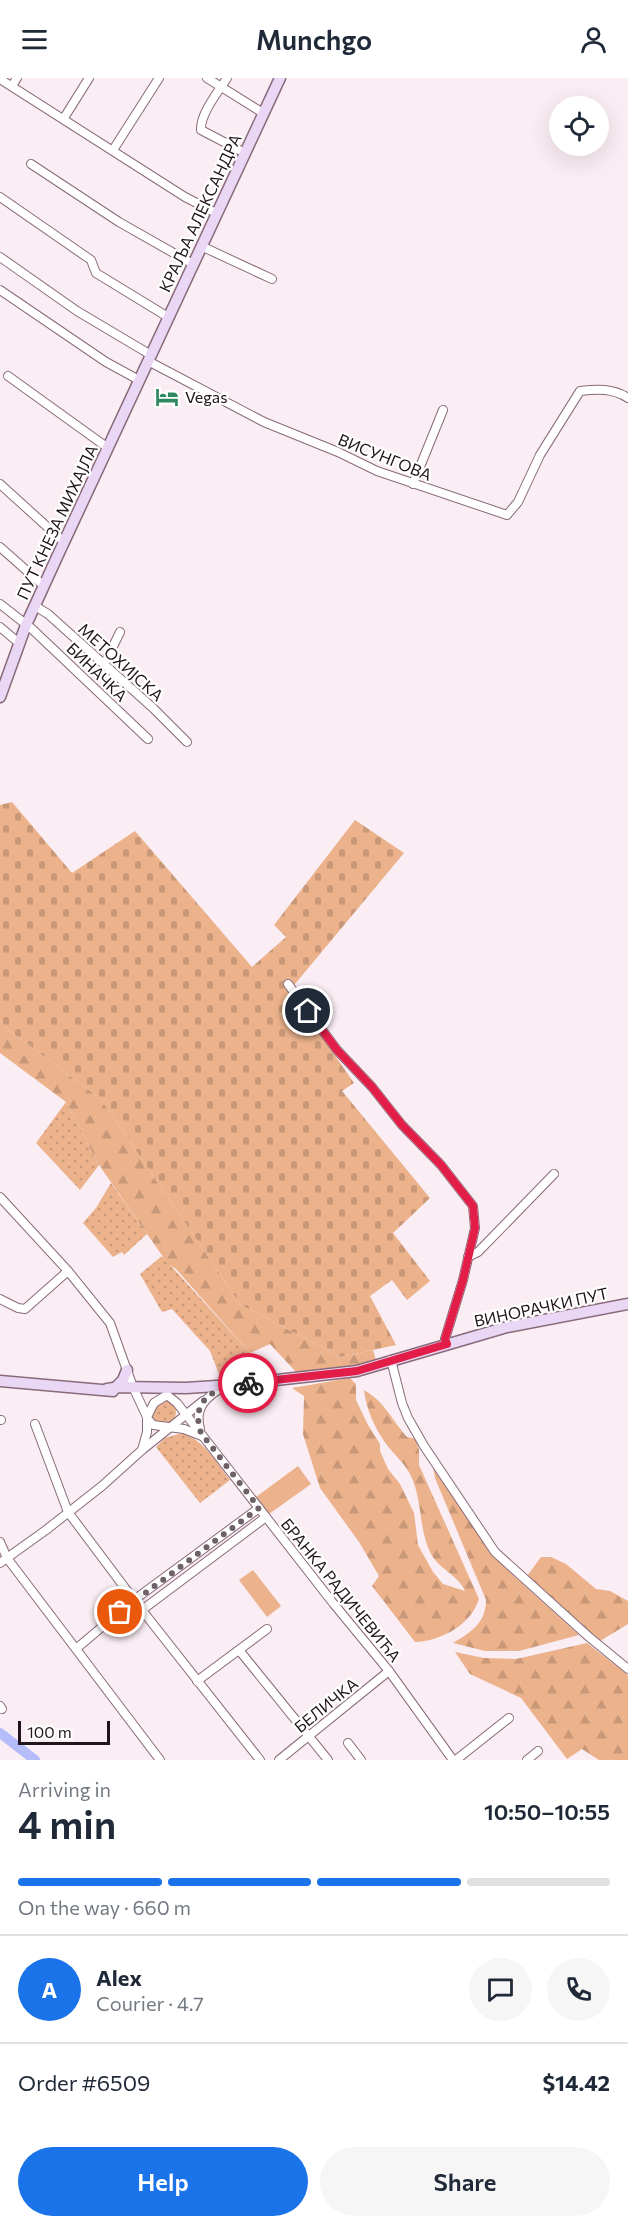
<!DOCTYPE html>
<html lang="en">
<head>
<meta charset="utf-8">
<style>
	:root { --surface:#fff; --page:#f6f6f7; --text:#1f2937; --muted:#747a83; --line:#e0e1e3; --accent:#1a73e8 }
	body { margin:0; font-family:Commissioner,sans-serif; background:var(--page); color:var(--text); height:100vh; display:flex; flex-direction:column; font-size:22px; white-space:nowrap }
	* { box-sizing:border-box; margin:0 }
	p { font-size:20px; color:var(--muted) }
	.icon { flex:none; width:33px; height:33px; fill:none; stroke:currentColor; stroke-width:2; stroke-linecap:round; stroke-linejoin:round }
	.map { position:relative; height:1682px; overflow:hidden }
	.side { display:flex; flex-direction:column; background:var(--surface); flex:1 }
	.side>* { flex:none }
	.controls { position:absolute; left:549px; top:18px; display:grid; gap:12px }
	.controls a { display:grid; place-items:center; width:60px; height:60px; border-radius:50%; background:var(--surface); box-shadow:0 6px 24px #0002; font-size:30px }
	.scale { position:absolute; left:18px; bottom:15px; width:92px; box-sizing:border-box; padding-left:6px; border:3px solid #20151b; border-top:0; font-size:16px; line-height:21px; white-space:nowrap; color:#20151b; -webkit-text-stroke:4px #fff; paint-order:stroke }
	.pin { position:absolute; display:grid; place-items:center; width:51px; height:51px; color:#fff; margin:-26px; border:3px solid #fff; border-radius:50%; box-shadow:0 2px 6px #0007 }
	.courier { position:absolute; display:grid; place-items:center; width:60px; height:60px; margin:-30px; border:4px solid #e11d48; border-radius:50%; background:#fff; color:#222; box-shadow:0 2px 8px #0007 }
	.head em { font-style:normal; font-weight:600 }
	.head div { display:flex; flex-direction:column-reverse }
	.head { display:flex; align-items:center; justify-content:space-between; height:102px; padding:0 18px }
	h1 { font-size:39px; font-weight:600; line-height:45px }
	.bar { display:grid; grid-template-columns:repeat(4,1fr); gap:9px 6px; align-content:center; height:72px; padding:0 18px }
	.bar i { height:8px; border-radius:4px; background:var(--line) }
	.bar .selected { background:var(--accent) }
	.bar p { grid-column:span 4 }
	.line { display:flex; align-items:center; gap:15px; padding:0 18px; border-top:2px solid var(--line) }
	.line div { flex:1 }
	.round { display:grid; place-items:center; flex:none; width:63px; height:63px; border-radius:32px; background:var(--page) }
	.button { display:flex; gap:12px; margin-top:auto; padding:12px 18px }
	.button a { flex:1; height:69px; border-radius:36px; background:var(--accent); color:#fff; font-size:24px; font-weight:600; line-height:69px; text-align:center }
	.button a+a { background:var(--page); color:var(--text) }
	header { display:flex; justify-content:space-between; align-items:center; height:78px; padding:0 18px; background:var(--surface); font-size:27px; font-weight:600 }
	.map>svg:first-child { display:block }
	.grass { fill:url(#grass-dots) }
	.forest { fill:url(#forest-firs) }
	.cemetery { fill:url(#cemetery-stones) }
	.garden { fill:#ebb28c }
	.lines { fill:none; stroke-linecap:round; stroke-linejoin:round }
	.river { stroke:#b4bdfa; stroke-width:10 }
	.street-casing { stroke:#886a79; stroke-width:10 }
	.secondary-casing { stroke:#886a79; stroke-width:13 }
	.street { stroke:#fff; stroke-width:8 }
	.secondary { stroke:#ead7f5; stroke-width:10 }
	.done { stroke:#6d6167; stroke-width:6; stroke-dasharray:0 10.8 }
	.route { stroke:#e11d48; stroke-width:8 }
	.labels { text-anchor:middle; stroke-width:4.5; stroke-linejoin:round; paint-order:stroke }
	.street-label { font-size:16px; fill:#20151b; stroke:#fff }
	.poi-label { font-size:16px; fill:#20151b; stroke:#fff; text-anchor:start }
</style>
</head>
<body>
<header><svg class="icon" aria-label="menu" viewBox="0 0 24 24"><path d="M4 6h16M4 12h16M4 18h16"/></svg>Munchgo<svg class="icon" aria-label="person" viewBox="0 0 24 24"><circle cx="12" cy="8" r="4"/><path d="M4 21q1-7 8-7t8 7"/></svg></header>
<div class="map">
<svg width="628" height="1682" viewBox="0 0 628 1682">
	<defs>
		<pattern id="grass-dots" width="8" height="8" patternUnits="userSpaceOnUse" patternTransform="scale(1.5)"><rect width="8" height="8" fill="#ebb28c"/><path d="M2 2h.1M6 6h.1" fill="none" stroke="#c99878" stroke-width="1.8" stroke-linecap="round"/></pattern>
		<pattern id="forest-firs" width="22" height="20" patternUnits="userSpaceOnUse" patternTransform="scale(1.5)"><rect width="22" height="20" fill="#ebb28c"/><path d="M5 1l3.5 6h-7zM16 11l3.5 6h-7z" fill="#c99878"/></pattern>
		<pattern id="cemetery-stones" width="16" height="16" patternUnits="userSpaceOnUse" patternTransform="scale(1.5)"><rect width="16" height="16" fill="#ebb28c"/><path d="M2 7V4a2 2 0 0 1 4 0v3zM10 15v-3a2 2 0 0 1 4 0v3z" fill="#c99878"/></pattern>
	</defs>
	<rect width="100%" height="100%" fill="#fbedf4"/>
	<g class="grass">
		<path d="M66 1024 99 1087 80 1112 36 1065Z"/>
		<path d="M111 1105 147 1156 124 1177 122 1174 113 1179 83 1145 96 1130Z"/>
		<path d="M162 1178 250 1275 261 1299 222 1304 210 1273 172 1231 162 1234 140 1196Z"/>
		<circle cx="164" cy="1334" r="12"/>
		<path d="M182 1355C203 1361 217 1385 230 1402L200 1425 156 1369 165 1360Z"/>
	</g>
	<g class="forest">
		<path d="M0 942 10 953 101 1021 241 1227 341 1279 373 1272 376 1282 356 1287 296 1294 270 1266 250 1275 176 1191 168 1186 99 1087 66 1024 0 975Z"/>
		<path d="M350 1300 356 1306V1322L368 1347 380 1366V1373L388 1391 400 1406 414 1435 418 1467 433 1494 443 1506 465 1513C459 1498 439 1491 431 1476 418 1451 423 1421 410 1396 404 1384 392 1375 384 1363 374 1348 366 1330 364 1312 386 1325 391 1341 407 1359L416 1361 419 1372V1387L479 1521C471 1547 441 1563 415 1564L372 1508 379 1498 359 1464 320 1410 303 1356 304 1318 292 1310Z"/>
		<path d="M433 1389 482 1462 514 1498 579 1557 519 1573H485L453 1565C471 1554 486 1545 486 1522L435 1400Z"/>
		<path d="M541 1479H551L566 1486 596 1511 610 1513 628 1523V1546L600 1563 527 1498Z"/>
		<path d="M587 1565 628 1597V1682H599L582 1671 567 1681 521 1620 470 1596 455 1574 484 1580 516 1581Z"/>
	</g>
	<path class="cemetery" d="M12 724 72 795 135 753 252 889 286 859 274 847 355 742 404 775 290 912 354 1005 342 1013 430 1120 393 1155 430 1203 407 1222 392 1202 370 1218 396 1267 341 1279 241 1227 101 1021 10 953 0 942V727Z"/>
	<g class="garden">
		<path d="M298 1388 311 1406 269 1436 256 1419Z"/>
		<path d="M253 1492 281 1528 267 1539 239 1502Z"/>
	</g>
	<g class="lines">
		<path class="river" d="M0 1655 35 1682"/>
		<g class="street-casing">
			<g id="street">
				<path d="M207 0 263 35"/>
				<path d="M227 0C218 14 200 36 201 52L245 75"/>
				<path d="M0 1 185 119 216 135"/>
				<path d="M12 8 17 0"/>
				<path d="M64 40 89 0"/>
				<path d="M113 72 159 0"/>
				<path d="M31 86 119 144 193 186"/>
				<path d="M0 119 91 182 96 195 168 239"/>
				<path d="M201 168 272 201"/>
				<path d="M0 179 77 233 151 277"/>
				<path d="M0 212 106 284 139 302"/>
				<path d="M148 283 264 344 338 374 377 393 507 437 518 424 540 377 580 313C597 311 613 310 628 320"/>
				<path d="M8 298 108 370"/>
				<path d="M0 406 64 464"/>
				<path d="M413 406 443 332"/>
				<path d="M0 469 44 508"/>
				<path d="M0 526 32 551 148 661"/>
				<path d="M35 528 48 536 153 630 187 664"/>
				<path d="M0 549 19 565"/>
				<path d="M104 587 120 554"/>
				<path d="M288 906 337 972 372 1009 402 1047 441 1087 473 1128 475 1150 463 1202 445 1261 447 1266"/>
				<path d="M0 1119 68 1193 110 1245 133 1309 147 1339V1354L142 1372"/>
				<path d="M468 1179 478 1174 554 1096"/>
				<path d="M0 1221 18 1230 25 1231 68 1193"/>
				<path d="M391 1282 402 1325 408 1340 424 1368 495 1474 589 1559 628 1591"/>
				<path d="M147 1339 154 1325 167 1317 177 1325 333 1525 389 1593 453 1682"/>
				<path d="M147 1340 153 1347 184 1351 202 1358"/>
				<path d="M0 1342H1"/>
				<path d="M35 1346 68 1434 134 1522 260 1682"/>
				<path d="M200 1351C195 1332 203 1322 218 1312"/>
				<path d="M0 1464 7 1480 160 1682"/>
				<path d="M0 1485 46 1452 102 1408 142 1372 203 1323"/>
				<path d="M142 1532 266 1439"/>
				<path d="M77 1570 134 1522 259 1430"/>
				<path d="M239 1572 328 1682"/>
				<path d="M197 1603 267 1551"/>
				<path d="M0 1628 2 1631"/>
				<path d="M348 1665 361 1682"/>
				<path d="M279 1682 389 1593"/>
				<path d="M456 1682 509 1640"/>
				<path d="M527 1682 538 1673"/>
			</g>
		</g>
		<g class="secondary-casing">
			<g id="secondary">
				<path d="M0 619 26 547 57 479 280 0"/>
				<path d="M0 1303 113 1313"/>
				<path d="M116 1309 123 1302 127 1292"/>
				<path d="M107 1311 120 1309 186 1310 232 1307 357 1293 507 1249 628 1226"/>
			</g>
		</g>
		<use href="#street" class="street"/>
		<use href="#secondary" class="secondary"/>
	</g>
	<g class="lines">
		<path class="done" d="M120 1534 259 1430 201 1355C189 1319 218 1309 248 1305"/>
		<path class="route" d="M248 1305 357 1293 447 1266 445 1261 463 1202 475 1150 473 1128 441 1087 402 1047 372 1009 337 972 308 933"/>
	</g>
	<defs>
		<g id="hotel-bare" transform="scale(1.8)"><path d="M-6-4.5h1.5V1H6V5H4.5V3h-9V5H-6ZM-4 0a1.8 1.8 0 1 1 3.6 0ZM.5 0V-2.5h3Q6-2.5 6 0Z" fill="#2f885e" stroke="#fff" stroke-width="2.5" paint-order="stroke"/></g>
	</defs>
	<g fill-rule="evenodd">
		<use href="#hotel-bare" x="167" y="319"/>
	</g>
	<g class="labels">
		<g class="street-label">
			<text transform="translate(200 135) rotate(-65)" y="6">КРАЉА АЛЕКСАНДРА</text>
			<text transform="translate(385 379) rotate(22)" y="6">ВИСУНГОВА</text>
			<text transform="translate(57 444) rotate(-65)" y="6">ПУТ КНЕЗА МИХАЈЛА</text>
			<text transform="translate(121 584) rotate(42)" y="6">МЕТОХИЈСКА</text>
			<text transform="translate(97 594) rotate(44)" y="6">БИНАЧКА</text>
			<text transform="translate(541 1229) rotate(-12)" y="6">ВИНОРАЧКИ ПУТ</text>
			<text transform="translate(341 1512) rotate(51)" y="6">БРАНКА РАДИЧЕВИЋА</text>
			<text transform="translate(326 1627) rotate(-39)" y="6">БЕЛИЧКА</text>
		</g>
		<g class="poi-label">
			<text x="185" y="325">Vegas</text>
		</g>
	</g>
</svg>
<div class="controls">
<a><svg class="icon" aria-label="locate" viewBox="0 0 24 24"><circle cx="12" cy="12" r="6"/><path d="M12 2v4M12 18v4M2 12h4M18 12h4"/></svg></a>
</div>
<div class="scale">100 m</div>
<div class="pin" style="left:120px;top:1534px;background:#ea580c"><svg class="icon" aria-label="bag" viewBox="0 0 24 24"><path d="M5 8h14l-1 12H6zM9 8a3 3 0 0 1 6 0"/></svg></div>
<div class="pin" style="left:308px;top:933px;background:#1f2937"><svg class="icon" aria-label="home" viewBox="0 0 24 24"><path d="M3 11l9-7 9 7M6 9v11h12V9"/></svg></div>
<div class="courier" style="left:248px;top:1305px"><svg class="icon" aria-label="bike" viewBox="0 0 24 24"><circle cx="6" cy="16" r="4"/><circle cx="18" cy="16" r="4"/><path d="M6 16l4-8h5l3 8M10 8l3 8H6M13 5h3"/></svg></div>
</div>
<section class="side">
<div class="head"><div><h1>4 min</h1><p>Arriving in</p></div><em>10:50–10:55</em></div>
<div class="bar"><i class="selected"></i><i class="selected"></i><i class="selected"></i><i></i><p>On the way · 660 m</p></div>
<div class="line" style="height:108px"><b class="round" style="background:var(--accent);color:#fff">A</b><div><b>Alex</b><p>Courier · 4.7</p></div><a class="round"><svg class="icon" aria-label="chat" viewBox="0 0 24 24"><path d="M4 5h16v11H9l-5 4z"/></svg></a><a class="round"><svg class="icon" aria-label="phone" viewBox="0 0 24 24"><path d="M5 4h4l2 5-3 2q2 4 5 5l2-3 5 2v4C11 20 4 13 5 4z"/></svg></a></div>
<div class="line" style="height:78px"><div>Order #6509</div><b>$14.42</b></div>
<div class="button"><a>Help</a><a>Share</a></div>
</section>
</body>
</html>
